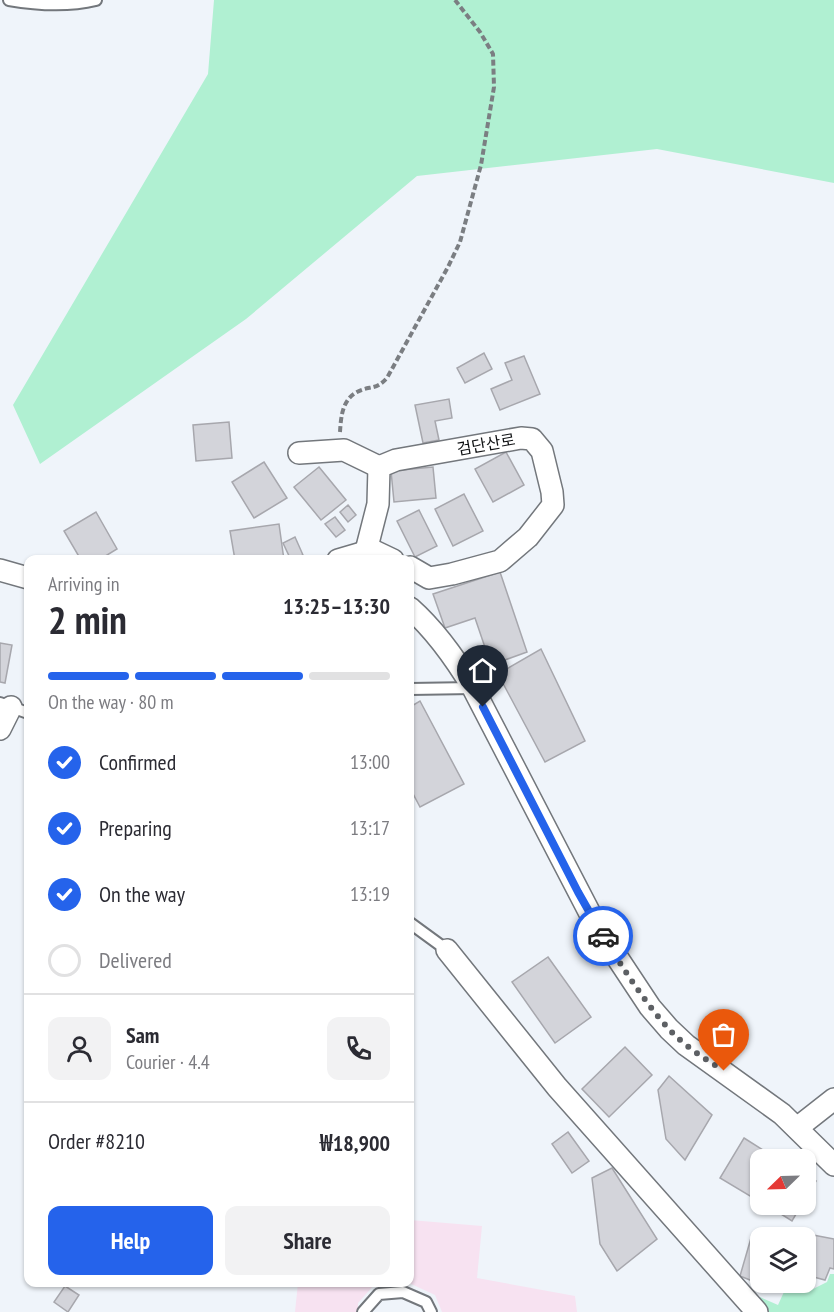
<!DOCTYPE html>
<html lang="en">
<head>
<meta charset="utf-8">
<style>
	:root { --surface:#fff; --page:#f2f2f3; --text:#2b2b33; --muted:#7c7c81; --line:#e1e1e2; --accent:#2563eb }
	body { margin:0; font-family:"PT Sans Narrow","Noto Sans KR",sans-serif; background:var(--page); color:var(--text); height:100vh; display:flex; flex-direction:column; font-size:22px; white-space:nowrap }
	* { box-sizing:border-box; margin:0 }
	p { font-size:20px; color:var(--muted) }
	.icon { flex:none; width:33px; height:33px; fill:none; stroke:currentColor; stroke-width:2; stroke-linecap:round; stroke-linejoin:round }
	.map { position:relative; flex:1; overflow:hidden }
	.side { position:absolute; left:24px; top:555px; width:390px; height:732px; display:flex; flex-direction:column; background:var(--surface); border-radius:12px; box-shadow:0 2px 4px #0004 }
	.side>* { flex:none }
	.needle { width:39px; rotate:247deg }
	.controls { position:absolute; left:750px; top:1149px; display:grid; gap:12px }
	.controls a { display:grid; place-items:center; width:66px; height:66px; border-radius:12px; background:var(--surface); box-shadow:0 2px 4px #0004; font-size:30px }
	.pin { position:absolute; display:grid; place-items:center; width:51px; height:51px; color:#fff; margin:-62px -26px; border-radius:50% 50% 50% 0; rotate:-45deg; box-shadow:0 0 6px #0007 }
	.pin .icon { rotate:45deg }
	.courier { position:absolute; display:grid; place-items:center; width:60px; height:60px; margin:-30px; border:4px solid #2563eb; border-radius:50%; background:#fff; color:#222; box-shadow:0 2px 8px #0007 }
	.overview em { font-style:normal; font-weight:700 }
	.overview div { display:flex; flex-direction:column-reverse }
	.overview { display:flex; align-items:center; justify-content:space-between; height:102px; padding:0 24px }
	h1 { font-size:39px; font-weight:700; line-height:45px }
	.bar { display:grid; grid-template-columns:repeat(4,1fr); gap:9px 6px; align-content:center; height:72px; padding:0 24px }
	.bar i { height:8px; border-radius:4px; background:var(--line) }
	.bar .active { background:var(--accent) }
	.bar p { grid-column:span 4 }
	.line { display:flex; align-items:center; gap:15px; padding:0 24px; border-top:2px solid var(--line) }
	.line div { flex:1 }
	.round { display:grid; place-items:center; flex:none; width:63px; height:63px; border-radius:12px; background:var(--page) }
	ol { padding:0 24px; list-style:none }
	li { display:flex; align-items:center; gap:18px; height:66px }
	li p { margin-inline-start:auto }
	li .icon { padding:6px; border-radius:50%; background:var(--accent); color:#fff; stroke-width:4 }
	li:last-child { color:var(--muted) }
	li i { width:33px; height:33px; border:3px solid var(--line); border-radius:50% }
	.cta { display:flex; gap:12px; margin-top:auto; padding:12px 24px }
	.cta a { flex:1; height:69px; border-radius:12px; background:var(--accent); color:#fff; font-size:24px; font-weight:700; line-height:69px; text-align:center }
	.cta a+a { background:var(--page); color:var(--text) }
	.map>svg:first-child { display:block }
	.industrial { fill:#f7e2f1 }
	.green { fill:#b0f0d2 }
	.building { fill:#d3d4da; stroke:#a7a7ad; stroke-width:1.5 }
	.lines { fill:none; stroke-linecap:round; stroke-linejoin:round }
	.service-casing { stroke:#73777c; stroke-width:14 }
	.minor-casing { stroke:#73777c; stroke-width:24 }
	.path { stroke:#7b7e82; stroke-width:4; stroke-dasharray:6 3; stroke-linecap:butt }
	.service { stroke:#fff; stroke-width:10 }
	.minor { stroke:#fff; stroke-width:21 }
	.done { stroke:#5d6064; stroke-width:6; stroke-dasharray:0 10.8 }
	.route { stroke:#2563eb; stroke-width:8 }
	.labels { text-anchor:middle; stroke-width:4.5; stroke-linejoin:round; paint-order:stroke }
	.street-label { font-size:16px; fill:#0f1113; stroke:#fff }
</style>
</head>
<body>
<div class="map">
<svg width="834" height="1312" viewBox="0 0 834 1312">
	<rect width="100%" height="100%" fill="#eff4fa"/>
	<g class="industrial">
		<path d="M410 1220 482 1226 477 1278 575 1296 577 1312H442L435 1295 409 1283Z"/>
		<path d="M298 1283H400L374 1285 358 1303V1312H295Z"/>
	</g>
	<g class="green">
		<path d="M214 0H834V183L657 149 417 176 246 319 40 464 13 405 208 74Z"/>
		<path d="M830 1274H834V1312H768L760 1304V1297L778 1305 788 1283 806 1282V1280L813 1289 827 1282Z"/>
	</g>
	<g class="building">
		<path d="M484 353 492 369 465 383 457 368Z"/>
		<path d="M524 356 540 394 500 410 491 389 512 380 505 363Z"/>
		<path d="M449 399 452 418 435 421 439 440 423 443 415 405Z"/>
		<path d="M229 422 232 458 196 461 193 425Z"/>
		<path d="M506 452 524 485 493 502 475 469Z"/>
		<path d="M264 462 287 498 254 518 232 482Z"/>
		<path d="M319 467 346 500 321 520 294 487Z"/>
		<path d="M433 467 436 498 394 502 391 471Z"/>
		<path d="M464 494 483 531 453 546 435 509Z"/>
		<path d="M348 505 356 515 348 522 340 512Z"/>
		<path d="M419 510 437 546 415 557 397 521Z"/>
		<path d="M96 512 117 549 99 560H81L64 531Z"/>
		<path d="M335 517 345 530 336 537 325 524Z"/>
		<path d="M279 524 284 560H235L230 531Z"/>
		<path d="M295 537 303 555 291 560 283 543Z"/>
		<path d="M500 572 527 652 491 665 475 618 445 628 433 594Z"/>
		<path d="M0 643 12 645 5 683 0 682Z"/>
		<path d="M541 649 585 741 545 762 498 674Z"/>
		<path d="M420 701 464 784 420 807 410 788V707Z"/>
		<path d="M548 957 591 1017 555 1043 512 982Z"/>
		<path d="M625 1047 652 1075 609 1117 582 1089Z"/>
		<path d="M669 1076 712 1115 685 1160 666 1139 658 1090Z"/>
		<path d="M568 1132 589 1161 572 1173 552 1144Z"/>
		<path d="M744 1138 779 1160H760V1202L720 1178Z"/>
		<path d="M612 1168 657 1239 617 1271 600 1244 592 1178Z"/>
		<path d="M806 1175 816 1181 806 1199Z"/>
		<path d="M765 1204H802L792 1221Z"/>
		<path d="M813 1235 834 1239V1269L830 1268 825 1280 806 1275Z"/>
		<path d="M751 1238 760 1241V1282H785L780 1292 740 1276Z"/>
		<path d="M65 1286 79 1295 68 1312 54 1302Z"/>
	</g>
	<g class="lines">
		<g class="service-casing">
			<g id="service">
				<path d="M9 0C38 5 67 7 96 0"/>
				<path d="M410 689 473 688"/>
				<path d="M0 703 28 713"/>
				<path d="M410 923 447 950"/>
				<path d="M363 1312 379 1294 403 1292 426 1302 431 1312"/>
			</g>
		</g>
		<g class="minor-casing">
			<g id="minor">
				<path d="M299 453 344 450 379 467"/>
				<path d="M366 551 378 504 379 467 396 460 521 438 532 439 542 451 552 492 553 505 528 537 500 561 452 574 429 578 410 567"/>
				<path d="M338 560 372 550 393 560"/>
				<path d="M0 570 28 578"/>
				<path d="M410 608C436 631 455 658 473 688L597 927 650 1007 669 1029 686 1045 782 1114 834 1165"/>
				<path d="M0 729 11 707"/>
				<path d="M447 950 557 1087 757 1312"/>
				<path d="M797 1128 834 1099"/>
			</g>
		</g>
		<path class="path" d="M340 432C341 417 342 400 357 392 370 385 375 391 387 378L448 267 460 242 481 165 494 87 493 54 480 32 455 0"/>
		<use href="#service" class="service"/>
		<use href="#minor" class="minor"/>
	</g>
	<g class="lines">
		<path class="done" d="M603 936C623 968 643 1000 668 1028 684 1046 704 1058 724 1071"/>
		<path class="route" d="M483 707 578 892 603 936"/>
	</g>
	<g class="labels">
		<g class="street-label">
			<text transform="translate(486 444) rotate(-10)" y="6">검단산로</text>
		</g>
	</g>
</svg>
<div class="controls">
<a><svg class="needle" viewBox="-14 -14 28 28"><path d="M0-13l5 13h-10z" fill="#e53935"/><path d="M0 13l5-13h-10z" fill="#7c7c81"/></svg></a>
<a><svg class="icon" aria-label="layers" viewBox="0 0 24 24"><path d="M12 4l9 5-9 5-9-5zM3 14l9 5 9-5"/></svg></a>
</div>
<div class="pin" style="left:724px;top:1071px;background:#ea580c"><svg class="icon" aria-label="bag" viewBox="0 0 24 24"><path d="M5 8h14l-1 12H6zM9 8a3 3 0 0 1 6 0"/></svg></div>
<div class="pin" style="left:483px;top:707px;background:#1f2937"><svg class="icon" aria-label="home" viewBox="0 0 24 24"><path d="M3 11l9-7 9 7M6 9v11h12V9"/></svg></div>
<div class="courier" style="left:603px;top:936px"><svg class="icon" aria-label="car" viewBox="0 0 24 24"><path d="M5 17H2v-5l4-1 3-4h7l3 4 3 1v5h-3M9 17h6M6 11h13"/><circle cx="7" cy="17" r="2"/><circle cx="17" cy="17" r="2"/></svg></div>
<section class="side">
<div class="overview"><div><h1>2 min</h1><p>Arriving in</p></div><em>13:25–13:30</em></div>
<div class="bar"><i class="active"></i><i class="active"></i><i class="active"></i><i></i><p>On the way · 80 m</p></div>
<ol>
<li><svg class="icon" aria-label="check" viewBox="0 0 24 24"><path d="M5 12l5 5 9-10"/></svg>Confirmed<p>13:00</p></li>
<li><svg class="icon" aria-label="check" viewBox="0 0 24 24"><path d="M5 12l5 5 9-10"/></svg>Preparing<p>13:17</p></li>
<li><svg class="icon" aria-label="check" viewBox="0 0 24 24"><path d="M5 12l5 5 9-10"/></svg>On the way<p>13:19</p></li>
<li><i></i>Delivered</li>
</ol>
<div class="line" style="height:108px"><a class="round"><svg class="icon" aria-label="person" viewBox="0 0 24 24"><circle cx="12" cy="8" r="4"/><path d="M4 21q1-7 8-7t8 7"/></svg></a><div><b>Sam</b><p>Courier · 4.4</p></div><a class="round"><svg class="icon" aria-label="phone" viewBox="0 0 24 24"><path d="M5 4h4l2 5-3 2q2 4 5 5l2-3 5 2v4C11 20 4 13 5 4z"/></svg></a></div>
<div class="line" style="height:78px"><div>Order #8210</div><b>₩18,900</b></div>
<div class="cta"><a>Help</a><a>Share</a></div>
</section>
</div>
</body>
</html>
